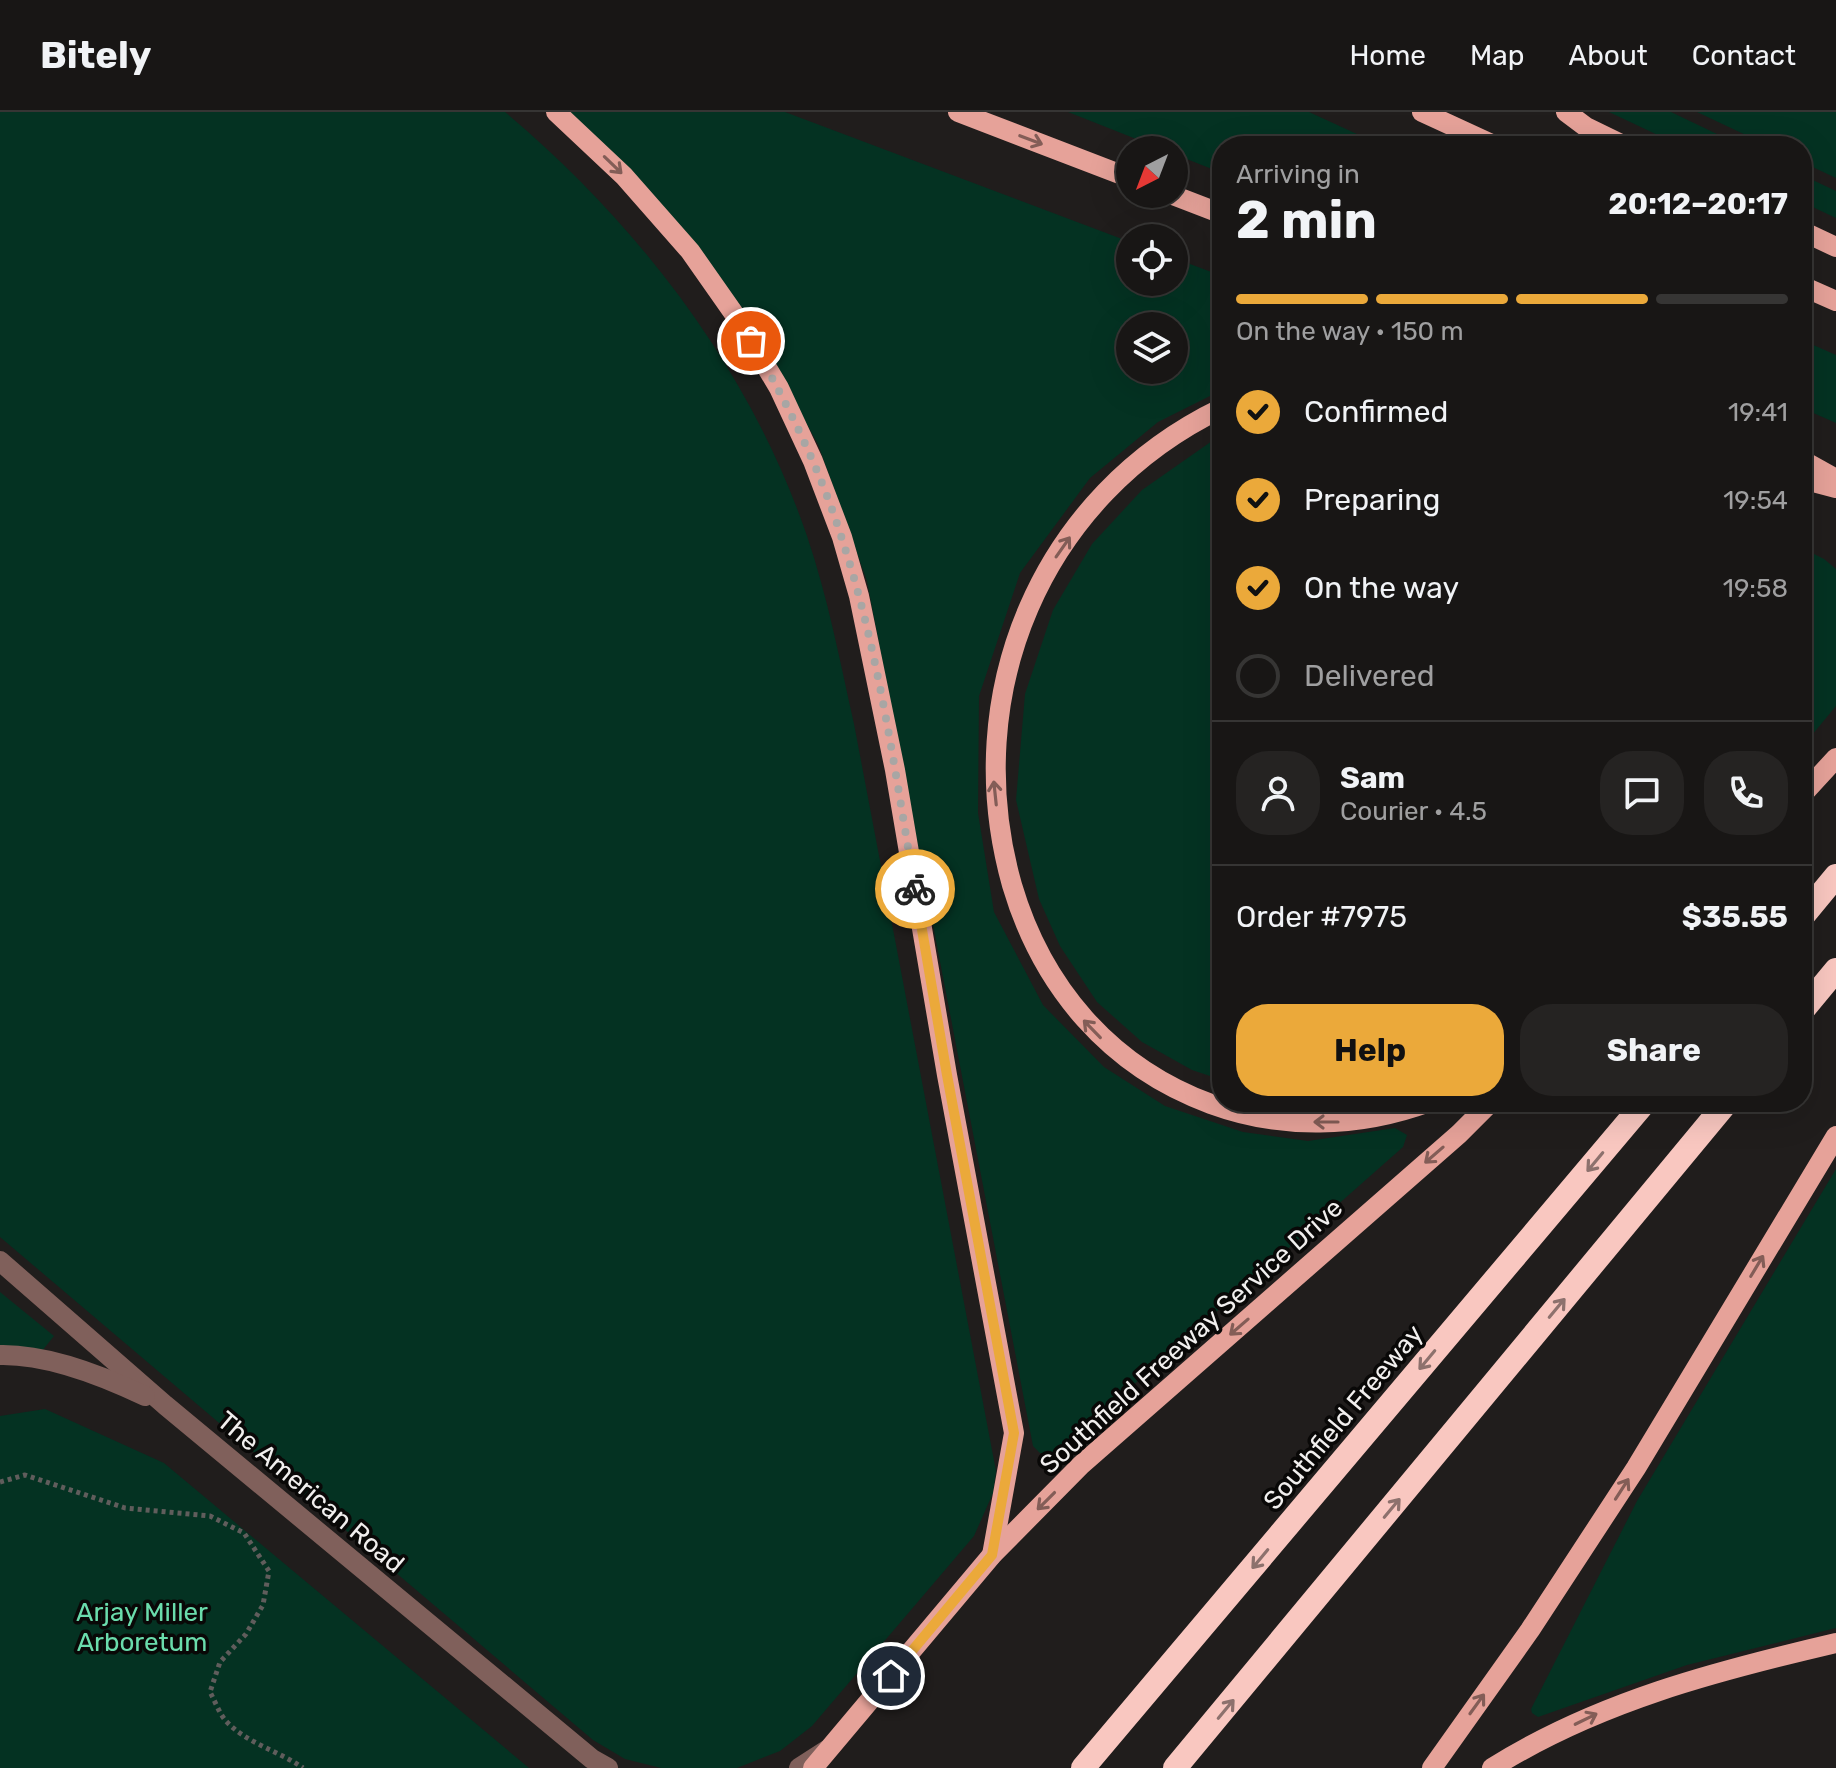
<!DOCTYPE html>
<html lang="en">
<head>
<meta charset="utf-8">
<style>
	:root { --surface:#181615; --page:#252322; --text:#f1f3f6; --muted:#9f9fa0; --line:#363534; --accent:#eba93a }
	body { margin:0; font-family:Rubik,sans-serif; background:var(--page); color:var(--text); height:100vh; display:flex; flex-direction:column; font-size:30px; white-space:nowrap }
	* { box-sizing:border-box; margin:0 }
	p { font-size:26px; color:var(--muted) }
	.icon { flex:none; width:44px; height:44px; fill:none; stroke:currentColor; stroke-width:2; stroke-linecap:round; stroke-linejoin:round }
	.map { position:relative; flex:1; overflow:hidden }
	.panel { position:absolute; left:1212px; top:24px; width:600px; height:976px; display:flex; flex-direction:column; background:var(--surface); border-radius:32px; box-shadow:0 8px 32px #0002,0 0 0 2px var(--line) }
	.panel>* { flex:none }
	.needle { width:52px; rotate:222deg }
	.tools { position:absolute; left:1116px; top:24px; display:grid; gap:16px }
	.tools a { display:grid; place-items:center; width:72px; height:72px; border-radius:50%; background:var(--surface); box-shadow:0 8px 32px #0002,0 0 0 2px var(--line); font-size:40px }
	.pin { position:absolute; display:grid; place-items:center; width:68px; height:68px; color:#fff; margin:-34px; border:4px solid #fff; border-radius:50%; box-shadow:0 2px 8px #0007 }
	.courier { position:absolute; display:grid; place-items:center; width:80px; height:80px; margin:-40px; border:6px solid #eba93a; border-radius:50%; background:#fff; color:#222; box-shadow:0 2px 10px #0007 }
	.overview em { font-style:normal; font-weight:700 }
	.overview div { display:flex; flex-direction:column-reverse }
	.overview { display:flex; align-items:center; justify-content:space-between; height:136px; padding:0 24px }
	h1 { font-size:52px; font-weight:700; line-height:60px }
	.bar { display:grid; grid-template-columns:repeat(4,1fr); gap:12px 8px; align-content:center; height:96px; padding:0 24px }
	.bar i { height:10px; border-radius:6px; background:var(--line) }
	.bar .current { background:var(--accent) }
	.bar p { grid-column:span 4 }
	.line { display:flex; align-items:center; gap:20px; padding:0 24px; border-top:2px solid var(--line) }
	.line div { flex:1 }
	.round { display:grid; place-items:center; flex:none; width:84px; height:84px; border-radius:32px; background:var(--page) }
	ol { padding:0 24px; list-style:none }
	li { display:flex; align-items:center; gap:24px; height:88px }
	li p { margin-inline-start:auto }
	li .icon { padding:8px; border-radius:50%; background:var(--accent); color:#111; stroke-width:4 }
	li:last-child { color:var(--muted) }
	li i { width:44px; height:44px; border:4px solid var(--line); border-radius:50% }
	.primary-button { display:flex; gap:16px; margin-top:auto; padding:16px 24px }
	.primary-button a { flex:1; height:92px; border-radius:32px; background:var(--accent); color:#111; font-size:32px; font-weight:700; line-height:92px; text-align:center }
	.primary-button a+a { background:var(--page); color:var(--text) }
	header { display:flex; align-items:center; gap:48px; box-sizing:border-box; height:112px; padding:0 40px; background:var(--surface); border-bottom:2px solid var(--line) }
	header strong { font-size:38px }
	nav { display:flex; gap:44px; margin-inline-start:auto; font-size:28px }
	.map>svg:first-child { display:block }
	.green { fill:#043222; fill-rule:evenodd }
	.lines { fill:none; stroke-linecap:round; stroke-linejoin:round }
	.path { stroke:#605d5c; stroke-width:5; stroke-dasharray:4 4; stroke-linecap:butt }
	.minor { stroke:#80605b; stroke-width:20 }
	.primary { stroke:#e6a299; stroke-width:20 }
	.motorway { stroke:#f9c7c0; stroke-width:24 }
	.oneway { stroke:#835d57 }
	.oneway2 { stroke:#8d716d }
	.done { stroke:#a8a6a4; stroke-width:8; stroke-dasharray:0 14.4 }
	.route { stroke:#eba93a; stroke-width:10 }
	.labels { text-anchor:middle; stroke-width:7; stroke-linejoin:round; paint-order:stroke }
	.street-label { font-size:26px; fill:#f1efee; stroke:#090807 }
	.park-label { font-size:26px; fill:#6adcac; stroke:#090807 }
</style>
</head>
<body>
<header>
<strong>Bitely</strong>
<nav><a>Home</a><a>Map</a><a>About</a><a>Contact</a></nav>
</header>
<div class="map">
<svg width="1836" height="1656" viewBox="0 0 1836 1656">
	<rect width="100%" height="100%" fill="#201d1c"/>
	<g class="green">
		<path d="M0 0H505C639 113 750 257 807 424 828 486 840 549 854 612L996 1359 993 1381 974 1424 812 1614 780 1639 737 1656H661L625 1647 593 1628 0 1125Z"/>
		<path d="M566 0H785L1130 130V170H1174V146L1222 164V278L1158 310 1090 366 1020 461 979 584 978 701 994 800 1043 893 1104 955 1165 994 1243 1020 1308 1029 1395 1016 1407 1023 1403 1035 1053 1344 1040 1341 1033 1334 867 469 818 332 746 205ZM1130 214H1174V258H1130Z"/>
		<path d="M1068 0H1309L1383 34H1222V61L1174 42V38H1164Z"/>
		<path d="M1609 0H1671L1742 34H1681Z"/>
		<path d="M1697 0H1836V66L1802 50V34H1769Z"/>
		<path d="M1802 63 1836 79V106L1802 90Z"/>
		<path d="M1802 228 1836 243V311L1802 296Z"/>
		<path d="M1222 322V968L1192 958 1142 930 1097 890 1060 834 1039 787 1016 688 1025 582 1053 498 1092 432 1142 378Z"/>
		<path d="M1802 436 1824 447 1836 457V594L1802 635Z"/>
		<path d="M1836 1057V1516L1687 1553 1538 1605 1532 1601 1531 1597 1637 1389Z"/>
		<path d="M0 1180 54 1224 42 1239 0 1234Z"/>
		<path d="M45 1297 164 1351 529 1656H0V1304Z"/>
	</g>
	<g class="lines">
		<path class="path" d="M0 1370 25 1363 125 1396 210 1404 244 1421 269 1459 263 1493 246 1522 220 1550 210 1580C215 1589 219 1601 226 1609 246 1631 279 1639 303 1656"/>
		<g class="minor">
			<path d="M0 1149 165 1293 592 1647 608 1656"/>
			<path d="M0 1243C47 1242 103 1264 145 1284"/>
			<path d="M799 1656 827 1638"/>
		</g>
		<g class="primary">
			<path d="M556 0 624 64 690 139 737 206 779 276 813 349 842 425 859 484 895 658 947 963 1014 1321 992 1443"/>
			<path d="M958 0 1130 66"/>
			<path d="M1422 0 1496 34"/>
			<path d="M1566 0 1586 15 1625 34"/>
			<path d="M1170 82 1222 102"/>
			<path d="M1802 119 1836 135"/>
			<path d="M1802 174 1836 189"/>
			<path d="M1222 296C1041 383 958 582 1012 773 1042 875 1110 955 1211 992 1282 1018 1358 1016 1429 990"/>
			<path d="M1802 348 1836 367"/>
			<path d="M1802 367 1836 376"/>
			<path d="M1802 683 1836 646"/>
			<path d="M813 1656 992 1443 1081 1353 1459 1022 1491 990"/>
			<path d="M1432 1656 1530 1518 1636 1356 1836 1024"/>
			<path d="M1492 1656C1597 1590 1716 1559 1836 1531"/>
		</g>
		<g class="motorway">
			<path d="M1802 805 1836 764"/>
			<path d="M1802 899 1836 858"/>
			<path d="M1083 1656 1645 990"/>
			<path d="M1175 1656 1727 990"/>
		</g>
	</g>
	<defs><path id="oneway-shaft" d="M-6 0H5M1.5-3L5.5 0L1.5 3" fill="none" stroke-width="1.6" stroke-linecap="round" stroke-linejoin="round" transform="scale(2)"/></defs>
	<g class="oneway">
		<use href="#oneway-shaft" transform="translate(1031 28) rotate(21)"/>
		<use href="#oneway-shaft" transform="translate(613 53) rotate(44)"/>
		<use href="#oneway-shaft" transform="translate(1063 435) rotate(-55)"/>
		<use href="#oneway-shaft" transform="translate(995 681) rotate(-96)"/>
		<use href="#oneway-shaft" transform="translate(1092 917) rotate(-134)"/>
		<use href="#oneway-shaft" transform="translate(1326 1010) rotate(-180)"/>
		<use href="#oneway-shaft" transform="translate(1434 1043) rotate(139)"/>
		<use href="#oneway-shaft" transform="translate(1757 1154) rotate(-59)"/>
		<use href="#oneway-shaft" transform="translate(1239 1215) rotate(139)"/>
		<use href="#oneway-shaft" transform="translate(1622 1377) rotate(-57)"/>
		<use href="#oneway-shaft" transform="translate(1046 1389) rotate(135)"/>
		<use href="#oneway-shaft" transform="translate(1477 1592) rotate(-54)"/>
		<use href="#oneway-shaft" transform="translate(1586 1607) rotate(-26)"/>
	</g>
	<g class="oneway2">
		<use href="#oneway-shaft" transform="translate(1595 1050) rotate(130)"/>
		<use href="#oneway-shaft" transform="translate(1557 1196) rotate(-50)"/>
		<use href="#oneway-shaft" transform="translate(1427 1248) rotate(130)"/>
		<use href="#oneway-shaft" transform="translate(1392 1396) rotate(-50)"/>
		<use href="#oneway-shaft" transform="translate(1260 1447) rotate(130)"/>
		<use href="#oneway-shaft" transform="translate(1226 1597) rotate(-50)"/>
	</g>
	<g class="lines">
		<path class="done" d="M751 229C788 292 820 357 842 427 879 539 895 661 915 777"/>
		<path class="route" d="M891 1564 992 1443 1014 1321 947 963 915 777"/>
	</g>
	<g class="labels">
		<g class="street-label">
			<text transform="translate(1191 1224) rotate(-42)" y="9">Southfield Freeway Service Drive</text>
			<text transform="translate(1343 1305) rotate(-50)" y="9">Southfield Freeway</text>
			<text transform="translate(311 1380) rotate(40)" y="9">The American Road</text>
		</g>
		<g class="park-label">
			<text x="142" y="1509">Arjay Miller<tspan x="142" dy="30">Arboretum</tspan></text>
		</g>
	</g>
</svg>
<div class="tools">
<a><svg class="needle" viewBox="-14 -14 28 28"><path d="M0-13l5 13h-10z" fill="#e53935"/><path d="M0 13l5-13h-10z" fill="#9f9fa0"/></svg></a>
<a><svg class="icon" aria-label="locate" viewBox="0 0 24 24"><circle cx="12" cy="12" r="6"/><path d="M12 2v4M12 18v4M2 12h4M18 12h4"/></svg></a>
<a><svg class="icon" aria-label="layers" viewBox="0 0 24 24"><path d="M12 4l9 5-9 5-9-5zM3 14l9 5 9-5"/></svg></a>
</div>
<div class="pin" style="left:751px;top:229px;background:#ea580c"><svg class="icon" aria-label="bag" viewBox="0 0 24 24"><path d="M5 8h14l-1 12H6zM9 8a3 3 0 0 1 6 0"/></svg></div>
<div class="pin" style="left:891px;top:1564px;background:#1f2937"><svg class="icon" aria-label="home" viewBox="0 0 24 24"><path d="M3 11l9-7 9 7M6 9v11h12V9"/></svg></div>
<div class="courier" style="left:915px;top:777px"><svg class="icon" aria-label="bike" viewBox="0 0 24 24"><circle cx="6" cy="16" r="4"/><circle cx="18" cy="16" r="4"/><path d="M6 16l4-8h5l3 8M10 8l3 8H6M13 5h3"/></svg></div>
<section class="panel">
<div class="overview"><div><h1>2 min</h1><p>Arriving in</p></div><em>20:12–20:17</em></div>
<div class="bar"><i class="current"></i><i class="current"></i><i class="current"></i><i></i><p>On the way · 150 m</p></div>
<ol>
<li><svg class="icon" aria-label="check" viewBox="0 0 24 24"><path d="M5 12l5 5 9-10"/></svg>Confirmed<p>19:41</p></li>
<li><svg class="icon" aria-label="check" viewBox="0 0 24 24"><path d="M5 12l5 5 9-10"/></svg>Preparing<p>19:54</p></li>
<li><svg class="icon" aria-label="check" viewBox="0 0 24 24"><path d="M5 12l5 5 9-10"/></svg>On the way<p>19:58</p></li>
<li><i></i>Delivered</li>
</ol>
<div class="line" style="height:144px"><a class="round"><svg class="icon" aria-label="person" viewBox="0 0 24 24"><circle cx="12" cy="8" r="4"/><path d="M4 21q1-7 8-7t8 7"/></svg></a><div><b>Sam</b><p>Courier · 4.5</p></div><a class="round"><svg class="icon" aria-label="chat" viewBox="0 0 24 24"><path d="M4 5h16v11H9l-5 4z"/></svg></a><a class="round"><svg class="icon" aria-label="phone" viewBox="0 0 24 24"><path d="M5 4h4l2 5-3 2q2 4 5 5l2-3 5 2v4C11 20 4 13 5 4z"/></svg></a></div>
<div class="line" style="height:104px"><div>Order #7975</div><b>$35.55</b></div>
<div class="primary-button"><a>Help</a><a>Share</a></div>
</section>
</div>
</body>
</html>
